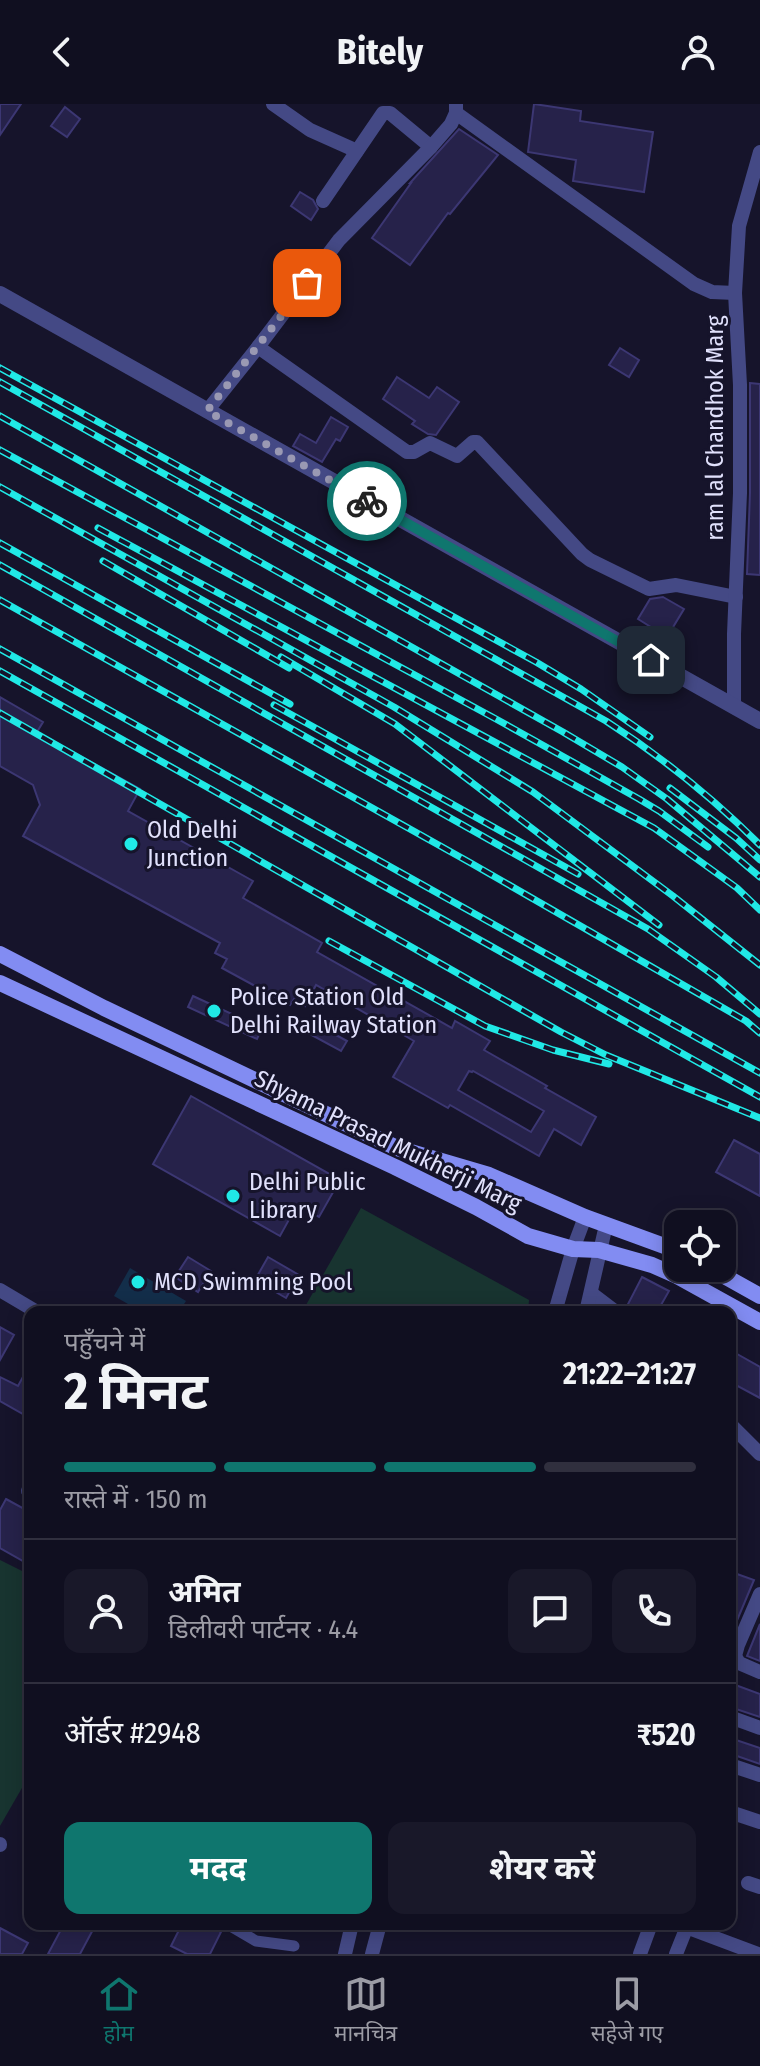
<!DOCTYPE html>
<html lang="hi">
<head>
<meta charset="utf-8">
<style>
	:root { --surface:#100f20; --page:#191829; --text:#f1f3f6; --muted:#9c9ca5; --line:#302f3e; --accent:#0f766e }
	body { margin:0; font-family:"Fira Sans Condensed","Noto Sans Devanagari",sans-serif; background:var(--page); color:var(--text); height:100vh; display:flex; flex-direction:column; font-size:30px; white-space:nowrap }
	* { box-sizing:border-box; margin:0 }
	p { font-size:26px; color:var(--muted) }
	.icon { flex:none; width:44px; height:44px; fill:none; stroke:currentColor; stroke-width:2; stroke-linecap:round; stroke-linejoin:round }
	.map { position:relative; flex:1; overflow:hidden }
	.sheet { position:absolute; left:24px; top:1202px; width:712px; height:624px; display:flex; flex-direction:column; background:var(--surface); border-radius:16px; box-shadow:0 4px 20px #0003,0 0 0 2px var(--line) }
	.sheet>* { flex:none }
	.tools { position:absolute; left:664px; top:1106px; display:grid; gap:16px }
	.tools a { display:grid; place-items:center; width:72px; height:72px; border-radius:16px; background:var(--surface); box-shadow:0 4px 20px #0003,0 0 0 2px var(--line); font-size:40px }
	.pin { position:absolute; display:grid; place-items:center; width:68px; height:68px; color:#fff; margin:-34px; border-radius:16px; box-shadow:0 4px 12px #0006 }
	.courier { position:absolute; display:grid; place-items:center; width:80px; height:80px; margin:-40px; border:6px solid #0f766e; border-radius:50%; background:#fff; color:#222; box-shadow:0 2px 10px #0007 }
	.headline em { font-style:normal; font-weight:700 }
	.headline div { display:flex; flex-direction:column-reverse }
	.headline { display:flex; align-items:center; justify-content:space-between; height:136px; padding:0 40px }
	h1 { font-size:52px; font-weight:700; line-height:60px }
	.bar { display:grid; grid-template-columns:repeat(4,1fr); gap:12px 8px; align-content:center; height:96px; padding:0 40px }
	.bar i { height:10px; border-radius:6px; background:var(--line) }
	.bar .selected { background:var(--accent) }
	.bar p { grid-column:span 4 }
	.line { display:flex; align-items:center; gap:20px; padding:0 40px; border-top:2px solid var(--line) }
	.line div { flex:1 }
	.round { display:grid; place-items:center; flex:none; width:84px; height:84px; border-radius:16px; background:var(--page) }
	.primary-button { display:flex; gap:16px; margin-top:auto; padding:16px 40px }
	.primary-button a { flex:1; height:92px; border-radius:16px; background:var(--accent); color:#fff; font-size:32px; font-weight:700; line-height:92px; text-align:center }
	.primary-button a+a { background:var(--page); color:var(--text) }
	header { display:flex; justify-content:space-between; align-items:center; height:104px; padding:0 40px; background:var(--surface); font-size:36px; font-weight:700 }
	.tabs { display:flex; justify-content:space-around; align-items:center; height:112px; border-top:2px solid var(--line); background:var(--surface); font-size:22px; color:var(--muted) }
	.tabs a { display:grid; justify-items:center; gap:4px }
	.tabs .selected { color:var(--accent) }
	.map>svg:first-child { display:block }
	.green { fill:#183430 }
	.water { fill:#132e4a }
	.building { fill:#26224a; stroke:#3c3773; stroke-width:2; fill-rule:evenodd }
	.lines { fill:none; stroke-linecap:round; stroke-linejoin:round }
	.pedestrian { stroke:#444985; stroke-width:11 }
	.minor { stroke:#444985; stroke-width:14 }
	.tertiary { stroke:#444985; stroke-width:16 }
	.secondary { stroke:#828cf2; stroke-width:16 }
	.rail-casing { stroke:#20e9e6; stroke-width:7 }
	.rail { stroke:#16142b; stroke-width:4; stroke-dasharray:12; stroke-linecap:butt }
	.done { stroke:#9a99b3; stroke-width:8; stroke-dasharray:0 14.4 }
	.route { stroke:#0f766e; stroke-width:10 }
	.poi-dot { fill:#20e9e6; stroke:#16142b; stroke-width:3 }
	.labels { text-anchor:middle; stroke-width:6; stroke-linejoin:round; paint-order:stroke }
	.street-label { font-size:24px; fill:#e1e1fc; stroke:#16142b }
	.poi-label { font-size:24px; fill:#e1e1fc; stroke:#16142b; text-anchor:start }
</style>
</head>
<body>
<header><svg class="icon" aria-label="back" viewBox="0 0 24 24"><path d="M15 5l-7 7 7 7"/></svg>Bitely<svg class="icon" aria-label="person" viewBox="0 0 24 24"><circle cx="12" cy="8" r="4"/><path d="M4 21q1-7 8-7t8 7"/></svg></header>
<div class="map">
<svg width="760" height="1850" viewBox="0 0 760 1850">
	<rect width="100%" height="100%" fill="#16142b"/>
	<g class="green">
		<path d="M361 1104 529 1196 528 1208H302Z"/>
		<path d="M0 1456 30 1471V1670L0 1722Z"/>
	</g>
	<path class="water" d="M130 1164 186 1197 179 1208H142L114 1192Z"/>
	<g class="building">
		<path d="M0 0H21L0 31Z"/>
		<path d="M534 0 581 7 580 17 653 28 644 88 573 77 576 56 528 48Z"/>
		<path d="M65 3 80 15 67 33 51 22Z"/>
		<path d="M459 25 498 51 450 110 448 109 410 161 372 134 411 79H410Z"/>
		<path d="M300 88 313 96 318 105 311 116 291 102Z"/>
		<path d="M620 244 639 256 629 273 609 261Z"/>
		<path d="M397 273 429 294 437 283 459 298 436 331 428 330 412 320 415 317 383 295Z"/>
		<path d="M750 279 760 280V471L747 470 750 389Z"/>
		<path d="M331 313 348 323 340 337 336 335 322 358 293 342 300 330 316 339Z"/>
		<path d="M663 493 684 505 667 533 638 515 650 495Z"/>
		<path d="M0 593 43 618 37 628 140 685 128 707 253 777 243 794 322 839 317 848 452 924 455 917 490 937 484 946 547 982 545 984 596 1013 581 1041 554 1025 539 1052 450 1001 448 1004 393 973 414 937 316 881 305 902 294 895 290 901 222 864 227 855 215 849 220 839 23 732 40 701 33 681 0 662ZM469 967 472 968 473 967 544 1007 531 1028 458 986Z"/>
		<path d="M193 892 262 924 257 935 188 903Z"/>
		<path d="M314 919 347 937 341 947 308 929Z"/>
		<path d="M191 992 340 1076 319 1113 297 1101 280 1132 153 1060Z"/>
		<path d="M734 1036 760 1050V1092L716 1068Z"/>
		<path d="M188 1153 211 1167 198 1188 175 1173Z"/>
		<path d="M268 1153 299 1171 286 1194 255 1176Z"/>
		<path d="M642 1173 669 1187 657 1208H638L627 1202Z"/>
		<path d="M0 1223 14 1231 0 1256Z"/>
		<path d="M730 1246 760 1263V1294L730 1278Z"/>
		<path d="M30 1260V1314L0 1297V1273L18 1282Z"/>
		<path d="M6 1395 30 1408V1461L0 1444V1406Z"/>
		<path d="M737 1470 754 1476 730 1533V1488Z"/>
		<path d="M760 1520V1557L747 1552Z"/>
		<path d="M730 1579 760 1590V1613L730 1603Z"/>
		<path d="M730 1634 760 1644V1660L737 1652V1650L730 1647Z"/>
		<path d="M64 1820H96L80 1850H48Z"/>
		<path d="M182 1820H206L221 1828 210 1850H187L171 1842Z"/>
		<path d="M0 1824 28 1839 22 1850H0Z"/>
	</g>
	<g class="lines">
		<path class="pedestrian" d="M227 1820 256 1837 294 1842"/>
		<g class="minor">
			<path d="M273 0 310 26 357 47"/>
			<path d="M456 9 694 180 712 188 735 189"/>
			<path d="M323 97 383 9H390L431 43"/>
			<path d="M258 243 407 348H414L430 339 457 352 473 338H477L582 450 590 456 649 485 676 481 736 493"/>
			<path d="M207 307 258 243 339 136 431 43 451 20 456 9V0"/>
			<path d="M734 603V530L740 389V281L735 189 739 122 760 48"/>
			<path d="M0 1186 37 1208"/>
			<path d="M591 1189 616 1208"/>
			<path d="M555 1208 573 1145 585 1113"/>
			<path d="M586 1208 606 1121"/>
			<path d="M730 1320 760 1350"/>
			<path d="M28 1387 30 1388"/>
			<path d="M760 1490 738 1541 735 1552 739 1559 760 1568"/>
			<path d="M730 1613 760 1624"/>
			<path d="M730 1661 760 1671"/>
			<path d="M730 1708 760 1718"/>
			<path d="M0 1741V1740"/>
			<path d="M748 1779 760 1783"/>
			<path d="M686 1823 758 1850"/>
			<path d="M345 1850 352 1820"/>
			<path d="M372 1850 380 1820"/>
			<path d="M640 1850 651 1820"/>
			<path d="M676 1850 688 1820"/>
		</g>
		<path class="tertiary" d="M0 190 760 617"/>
		<g class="secondary">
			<path d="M0 850 104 904 397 1044 489 1071 585 1113 678 1147"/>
			<path d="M0 879 395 1063 476 1103 528 1132 573 1145 599 1146 652 1161 677 1172 760 1218"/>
			<path d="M710 1164 760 1192"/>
		</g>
		<g class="rail-casing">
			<g id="rail">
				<path d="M0 264 536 558 581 585 650 633"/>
				<path d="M0 278 606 617C662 653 713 694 760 741"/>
				<path d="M0 312 563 628 622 663 667 695 760 773"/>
				<path d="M0 346 496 615 639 695 659 707 708 743"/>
				<path d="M0 383 394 603 533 688 673 792 760 861"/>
				<path d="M98 424 654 724 737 784 760 806"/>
				<path d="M0 439 290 600"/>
				<path d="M103 457 289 564"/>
				<path d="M0 461 648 825 716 873 760 910"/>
				<path d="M0 496 469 758 746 917 760 929"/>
				<path d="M0 545 760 969"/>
				<path d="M281 553 395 620 659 821"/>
				<path d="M0 567 760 993"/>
				<path d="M274 601 578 770"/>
				<path d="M0 609 561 928 606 951 760 1014"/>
				<path d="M670 684 736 734 760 756"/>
				<path d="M329 837 485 922 553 946 609 960"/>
			</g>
		</g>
		<use href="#rail" class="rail"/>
	</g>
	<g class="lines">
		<path class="done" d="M307 179 207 307 367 397"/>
		<path class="route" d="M367 397 651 556"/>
	</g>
	<g class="poi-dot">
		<circle cx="131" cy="740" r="8"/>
		<circle cx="214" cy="907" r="8"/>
		<circle cx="233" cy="1092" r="8"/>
		<circle cx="138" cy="1178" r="8"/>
	</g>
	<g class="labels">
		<g class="street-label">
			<text transform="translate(715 324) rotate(-90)" y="8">ram lal Chandhok Marg</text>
			<text transform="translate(388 1037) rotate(26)" y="8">Shyama Prasad Mukherji Marg</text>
		</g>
		<g class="poi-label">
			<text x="147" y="734">Old Delhi<tspan x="147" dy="28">Junction</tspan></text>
			<text x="230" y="901">Police Station Old<tspan x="230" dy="28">Delhi Railway Station</tspan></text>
			<text x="249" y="1086">Delhi Public<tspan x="249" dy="28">Library</tspan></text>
			<text x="154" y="1186">MCD Swimming Pool</text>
		</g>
	</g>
</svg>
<div class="tools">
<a><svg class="icon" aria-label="locate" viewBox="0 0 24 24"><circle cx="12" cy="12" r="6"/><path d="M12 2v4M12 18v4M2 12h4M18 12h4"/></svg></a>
</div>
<div class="pin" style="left:307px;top:179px;background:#ea580c"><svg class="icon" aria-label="bag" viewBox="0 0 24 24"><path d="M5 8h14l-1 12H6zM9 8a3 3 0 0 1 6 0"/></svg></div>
<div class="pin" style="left:651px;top:556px;background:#1f2937"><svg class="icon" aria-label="home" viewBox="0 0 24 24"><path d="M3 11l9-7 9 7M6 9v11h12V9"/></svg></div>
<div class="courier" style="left:367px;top:397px"><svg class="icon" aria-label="bike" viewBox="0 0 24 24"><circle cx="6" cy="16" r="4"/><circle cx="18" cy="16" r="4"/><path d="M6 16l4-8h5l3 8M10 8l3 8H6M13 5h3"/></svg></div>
<section class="sheet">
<div class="headline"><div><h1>2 मिनट</h1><p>पहुँचने में</p></div><em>21:22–21:27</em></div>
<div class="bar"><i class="selected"></i><i class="selected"></i><i class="selected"></i><i></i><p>रास्ते में · 150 m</p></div>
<div class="line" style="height:144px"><a class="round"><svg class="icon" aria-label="person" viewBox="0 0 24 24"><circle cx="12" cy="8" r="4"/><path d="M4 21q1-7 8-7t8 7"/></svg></a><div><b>अमित</b><p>डिलीवरी पार्टनर · 4.4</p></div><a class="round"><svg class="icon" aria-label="chat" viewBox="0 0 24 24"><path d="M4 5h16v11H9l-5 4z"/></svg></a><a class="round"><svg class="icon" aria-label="phone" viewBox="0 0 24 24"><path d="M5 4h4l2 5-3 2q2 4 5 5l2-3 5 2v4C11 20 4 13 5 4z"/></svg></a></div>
<div class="line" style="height:104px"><div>ऑर्डर #2948</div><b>₹520</b></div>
<div class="primary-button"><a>मदद</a><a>शेयर करें</a></div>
</section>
</div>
<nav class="tabs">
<a class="selected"><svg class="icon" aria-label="home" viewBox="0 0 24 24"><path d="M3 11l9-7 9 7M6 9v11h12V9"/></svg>होम</a>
<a><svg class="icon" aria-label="map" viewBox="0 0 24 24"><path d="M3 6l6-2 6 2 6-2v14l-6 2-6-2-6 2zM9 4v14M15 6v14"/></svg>मानचित्र</a>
<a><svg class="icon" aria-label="saved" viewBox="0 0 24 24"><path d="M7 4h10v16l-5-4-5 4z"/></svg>सहेजे गए</a>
</nav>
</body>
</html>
